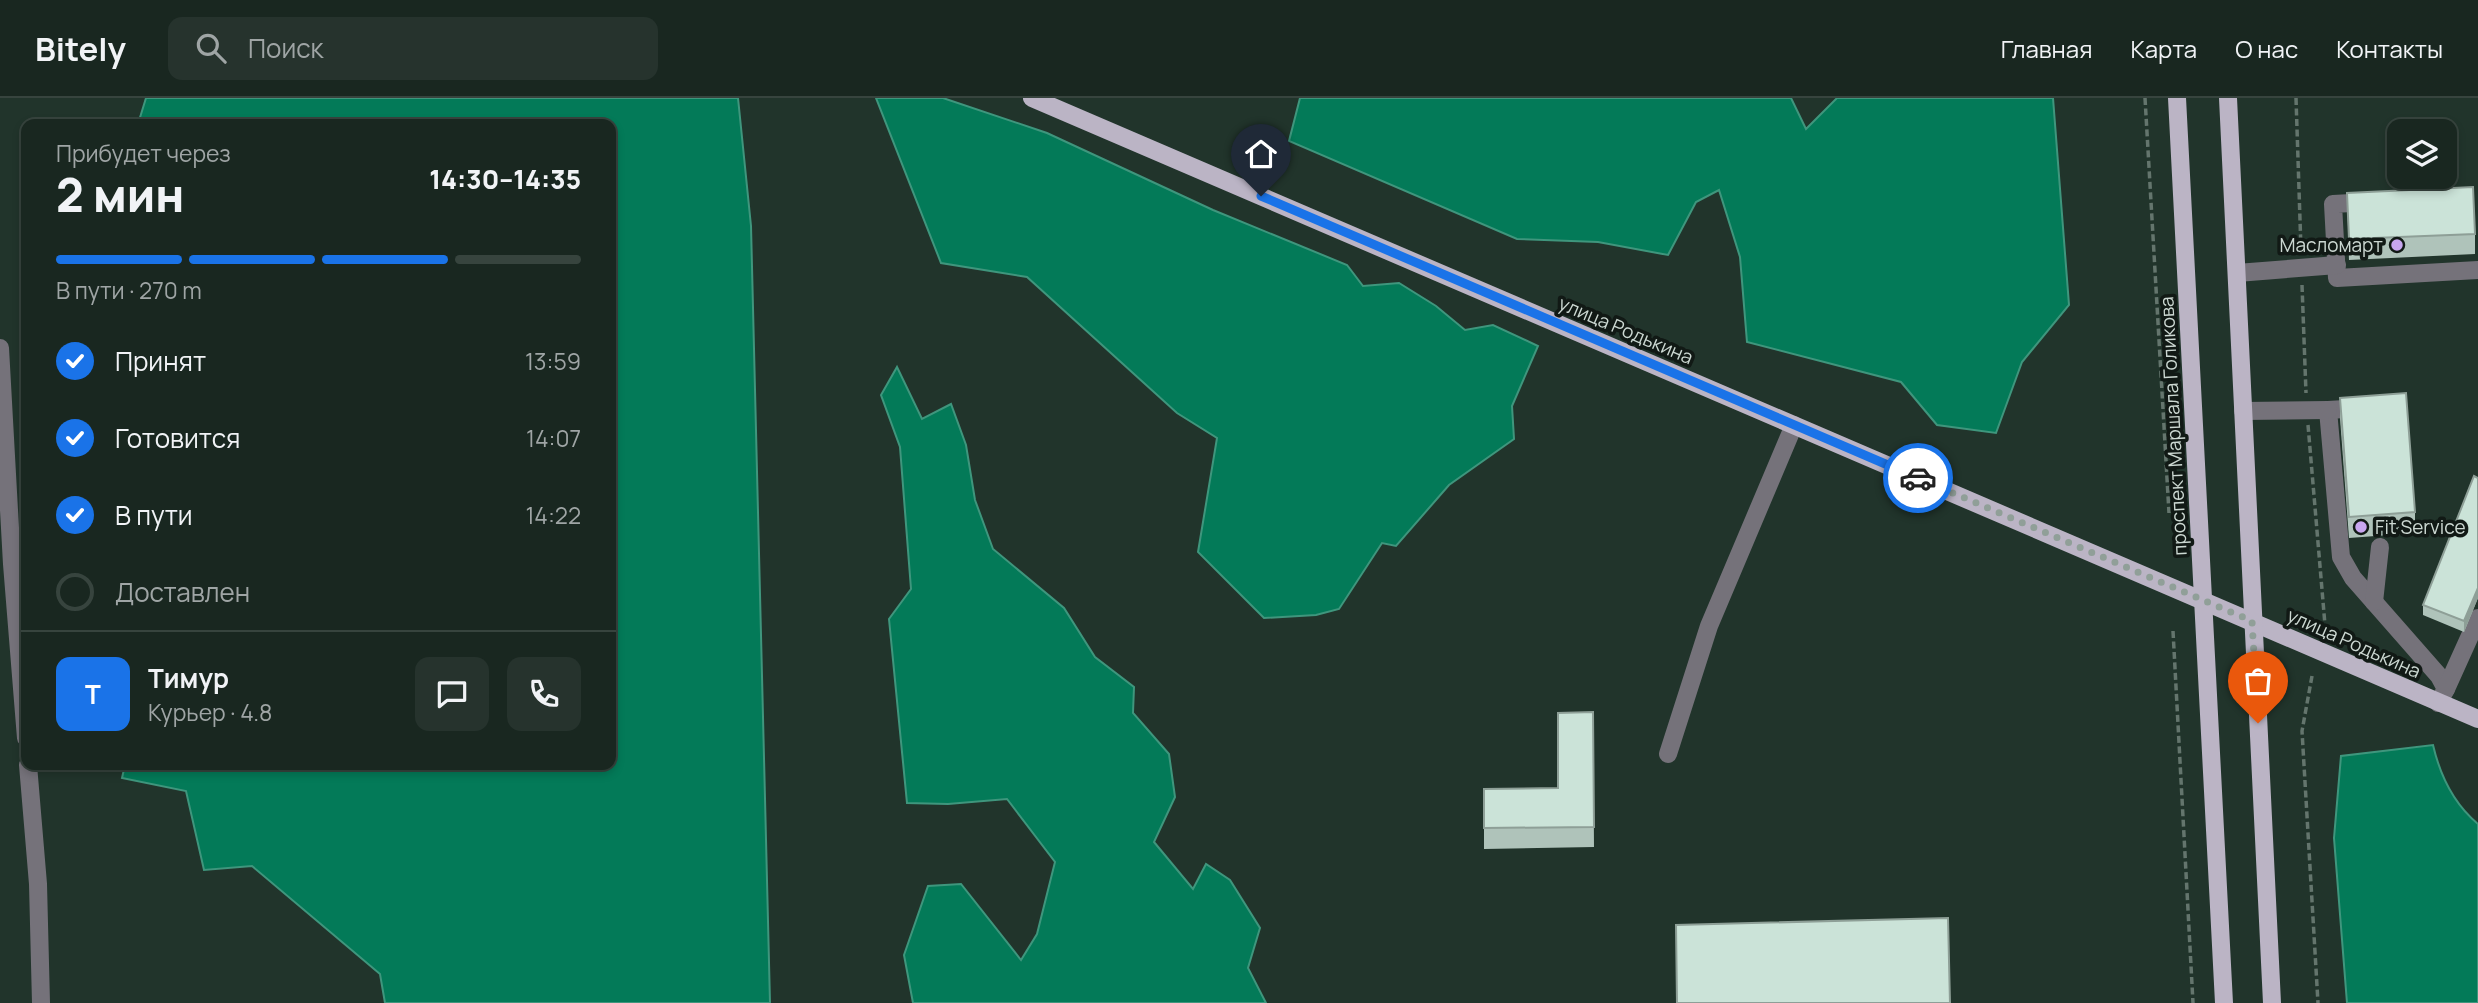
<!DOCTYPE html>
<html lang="ru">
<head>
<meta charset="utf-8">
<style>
	:root { --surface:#192720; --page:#26332d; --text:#f1f3f6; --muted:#9fa5a5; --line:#37443e; --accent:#1a73e8 }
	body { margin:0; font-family:Manrope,sans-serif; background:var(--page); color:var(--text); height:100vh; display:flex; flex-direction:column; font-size:26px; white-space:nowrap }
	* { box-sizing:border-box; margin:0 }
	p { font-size:23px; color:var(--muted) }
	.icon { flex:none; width:38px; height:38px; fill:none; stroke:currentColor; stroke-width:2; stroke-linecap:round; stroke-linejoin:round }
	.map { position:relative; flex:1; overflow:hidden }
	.details { position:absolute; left:21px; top:21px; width:595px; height:651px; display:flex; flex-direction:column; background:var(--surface); border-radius:14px; box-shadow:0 4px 10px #0003,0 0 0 2px var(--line) }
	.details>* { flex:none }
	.buttons { position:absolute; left:2387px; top:21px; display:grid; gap:14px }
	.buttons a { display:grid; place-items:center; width:70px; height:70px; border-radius:14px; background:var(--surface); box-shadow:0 4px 10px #0003,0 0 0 2px var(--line); font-size:35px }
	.pin { position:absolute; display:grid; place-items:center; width:60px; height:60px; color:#fff; margin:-72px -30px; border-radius:50% 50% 50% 0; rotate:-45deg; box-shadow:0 0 7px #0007 }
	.pin .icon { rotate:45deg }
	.courier { position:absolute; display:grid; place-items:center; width:70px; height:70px; margin:-35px; border:5px solid #1a73e8; border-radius:50%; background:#fff; color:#222; box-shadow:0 2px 9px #0007 }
	.overview em { font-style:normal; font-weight:800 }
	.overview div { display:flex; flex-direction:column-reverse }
	.overview { display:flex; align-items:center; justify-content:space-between; height:119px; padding:0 35px }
	h1 { font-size:46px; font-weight:800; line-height:52px }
	.bar { display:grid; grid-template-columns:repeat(4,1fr); gap:10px 7px; align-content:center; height:84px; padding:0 35px }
	.bar i { height:9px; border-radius:5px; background:var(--line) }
	.bar .current { background:var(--accent) }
	.bar p { grid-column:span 4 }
	.line { display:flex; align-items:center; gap:18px; padding:0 35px; border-top:2px solid var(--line) }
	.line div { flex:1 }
	.round { display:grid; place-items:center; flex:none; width:74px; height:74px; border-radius:14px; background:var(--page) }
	ol { padding:0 35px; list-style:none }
	li { display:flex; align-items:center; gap:21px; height:77px }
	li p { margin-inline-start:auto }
	li .icon { padding:7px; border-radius:50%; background:var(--accent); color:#fff; stroke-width:4 }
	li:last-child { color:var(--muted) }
	li i { width:38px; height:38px; border:4px solid var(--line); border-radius:50% }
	header { display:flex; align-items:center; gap:42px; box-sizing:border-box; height:98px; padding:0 35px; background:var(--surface); border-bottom:2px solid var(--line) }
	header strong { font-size:33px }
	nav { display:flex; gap:38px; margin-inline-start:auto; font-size:24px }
	.search { width:490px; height:63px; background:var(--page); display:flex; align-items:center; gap:18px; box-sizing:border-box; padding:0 24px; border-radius:14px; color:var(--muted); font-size:26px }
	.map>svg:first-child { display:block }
	.water { fill:#037a58; stroke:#3f967d; stroke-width:2 }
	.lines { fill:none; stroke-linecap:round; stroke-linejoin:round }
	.path { stroke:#64756d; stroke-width:3.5; stroke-dasharray:7 3.5; stroke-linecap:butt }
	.minor { stroke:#75727a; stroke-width:18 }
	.major { stroke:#bbb4c5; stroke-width:18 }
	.wall { fill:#afc3ba }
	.shaded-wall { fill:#8e9f97 }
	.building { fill:#cbe3d8; stroke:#8e9f97; stroke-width:2 }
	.done { stroke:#909f98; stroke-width:7; stroke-dasharray:0 12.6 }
	.route { stroke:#1a73e8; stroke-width:9 }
	.poi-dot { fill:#c8a6ef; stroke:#111915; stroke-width:2.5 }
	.labels { text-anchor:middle; stroke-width:7; stroke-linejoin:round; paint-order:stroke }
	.poi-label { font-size:19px; fill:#ccd8d2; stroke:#111915; text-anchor:end }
	.street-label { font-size:19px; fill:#ccd8d2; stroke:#111915 }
</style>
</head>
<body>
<header>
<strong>Bitely</strong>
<div class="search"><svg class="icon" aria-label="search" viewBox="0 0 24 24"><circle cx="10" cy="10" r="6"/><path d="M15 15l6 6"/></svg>Поиск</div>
<nav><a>Главная</a><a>Карта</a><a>О нас</a><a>Контакты</a></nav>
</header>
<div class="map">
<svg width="2478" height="905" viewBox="0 0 2478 905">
	<rect width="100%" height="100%" fill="#21342b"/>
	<g class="water">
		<path d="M146 0H738L751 128 770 905H385L380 876 252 768 204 772 186 693 122 680 125 667H611V26H138Z"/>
		<path d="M876 0H943L1047 35 1213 112 1347 167 1363 188 1399 185 1436 208 1465 232 1493 227 1538 248 1512 308 1514 341 1449 387 1396 448 1382 445 1339 511 1316 517 1264 520 1198 454 1217 340 1177 315 1027 179 941 165Z"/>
		<path d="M1300 0H1791L1806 31 1837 0H2053L2069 207 2022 264 1996 335 1937 327 1901 284 1747 244 1740 159 1719 92 1696 104 1668 157 1598 144 1517 141 1289 43Z"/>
		<path d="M897 269 922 321 951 306 966 347 975 402 993 451 1064 510 1095 559 1134 589 1133 615 1169 656 1175 699 1154 744 1193 791 1206 766 1230 782 1260 830 1248 870 1266 905H913L904 857 928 788 961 786 1021 862 1037 836 1055 764 1007 701 948 706 907 705 889 521 911 491 900 349 881 297Z"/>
		<path d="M2433 647C2440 677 2454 706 2478 726V905H2347L2334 740 2341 658Z"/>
	</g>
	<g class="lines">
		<g class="path">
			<path d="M2145 0 2169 415"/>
			<path d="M2296 0 2301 152"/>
			<path d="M2302 187 2306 295"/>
			<path d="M2308 327 2325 527"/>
			<path d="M2173 533 2193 905"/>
			<path d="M2312 578 2302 633 2318 905"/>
		</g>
		<g class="minor">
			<path d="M2370 104 2333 106 2337 180 2478 172"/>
			<path d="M2237 175 2337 167"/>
			<path d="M0 250 12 466 26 640"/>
			<path d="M2362 310 2328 312 2341 459 2353 480 2439 578 2446 591 2438 605"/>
			<path d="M2243 313 2328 312"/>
			<path d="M2374 504 2380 449"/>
			<path d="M2446 591 2478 520"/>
			<path d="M1668 656 1709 528 1794 327"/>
			<path d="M28 667 38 786 41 905"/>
		</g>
		<g class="major">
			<path d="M1032 0 2478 621"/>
			<path d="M2177 0 2224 905"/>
			<path d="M2228 0 2272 905"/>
		</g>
	</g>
	<g class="wall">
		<path d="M2347 95 2475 136V156L2349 162Z"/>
		<path d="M2340 300 2415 414V435L2349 440 2340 320Z"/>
		<path d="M2478 380V500L2464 534 2423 517V507Z"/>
		<path d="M1593 614 1594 749 1484 751V691L1558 690Z"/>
	</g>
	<path class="shaded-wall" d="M2478 490V500L2464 534V523Z"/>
	<g class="building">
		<path d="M2473 89 2475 136 2349 141 2347 95Z"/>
		<path d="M2406 295 2415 414 2349 419 2340 300Z"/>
		<path d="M2474 378 2478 380V490L2464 523 2423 507Z"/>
		<path d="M1593 614 1594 729 1484 730V691L1558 690V615Z"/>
		<path d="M1948 820 1950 905H1677L1676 827Z"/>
	</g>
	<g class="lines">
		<path class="done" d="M1918 380 2252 523 2258 625"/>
		<path class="route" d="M1261 98 1918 380"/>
	</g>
	<g class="poi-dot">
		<circle cx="2397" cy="147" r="7"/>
		<circle cx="2361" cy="429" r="7"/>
	</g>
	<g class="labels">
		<g class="poi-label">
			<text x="2383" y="154">Масломарт</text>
			<text x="2375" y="436" text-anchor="start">Fit Service</text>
		</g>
		<g class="street-label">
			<text transform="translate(1626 232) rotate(23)" y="7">улица Родькина</text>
			<text transform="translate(2173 328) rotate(-93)" y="7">проспект Маршала Голикова</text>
			<text transform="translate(2354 545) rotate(24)" y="7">улица Родькина</text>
		</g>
	</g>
</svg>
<div class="buttons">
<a><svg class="icon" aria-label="layers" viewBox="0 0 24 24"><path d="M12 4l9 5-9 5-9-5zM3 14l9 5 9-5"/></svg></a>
</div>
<div class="pin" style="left:2258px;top:625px;background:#ea580c"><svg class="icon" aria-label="bag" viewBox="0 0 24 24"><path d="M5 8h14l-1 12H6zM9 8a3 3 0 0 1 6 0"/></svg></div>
<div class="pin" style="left:1261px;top:98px;background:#1f2937"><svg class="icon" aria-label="home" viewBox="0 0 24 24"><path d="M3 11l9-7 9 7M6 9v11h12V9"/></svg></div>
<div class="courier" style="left:1918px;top:380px"><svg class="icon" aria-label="car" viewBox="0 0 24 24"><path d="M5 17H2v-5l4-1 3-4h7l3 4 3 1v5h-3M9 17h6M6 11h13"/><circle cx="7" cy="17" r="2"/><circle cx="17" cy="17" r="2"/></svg></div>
<section class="details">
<div class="overview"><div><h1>2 мин</h1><p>Прибудет через</p></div><em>14:30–14:35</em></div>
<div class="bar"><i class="current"></i><i class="current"></i><i class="current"></i><i></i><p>В пути · 270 m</p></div>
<ol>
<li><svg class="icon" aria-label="check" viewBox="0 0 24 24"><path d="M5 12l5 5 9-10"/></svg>Принят<p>13:59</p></li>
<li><svg class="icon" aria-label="check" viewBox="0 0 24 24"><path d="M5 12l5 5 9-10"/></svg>Готовится<p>14:07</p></li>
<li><svg class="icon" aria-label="check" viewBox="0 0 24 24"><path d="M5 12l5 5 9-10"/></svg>В пути<p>14:22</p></li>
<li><i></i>Доставлен</li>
</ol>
<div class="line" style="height:126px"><b class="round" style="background:var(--accent);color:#fff">Т</b><div><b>Тимур</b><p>Курьер · 4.8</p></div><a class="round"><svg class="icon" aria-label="chat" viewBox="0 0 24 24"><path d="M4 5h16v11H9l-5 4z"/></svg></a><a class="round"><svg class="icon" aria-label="phone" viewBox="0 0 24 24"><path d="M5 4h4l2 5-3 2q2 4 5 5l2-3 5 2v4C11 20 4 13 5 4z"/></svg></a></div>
</section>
</div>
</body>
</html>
